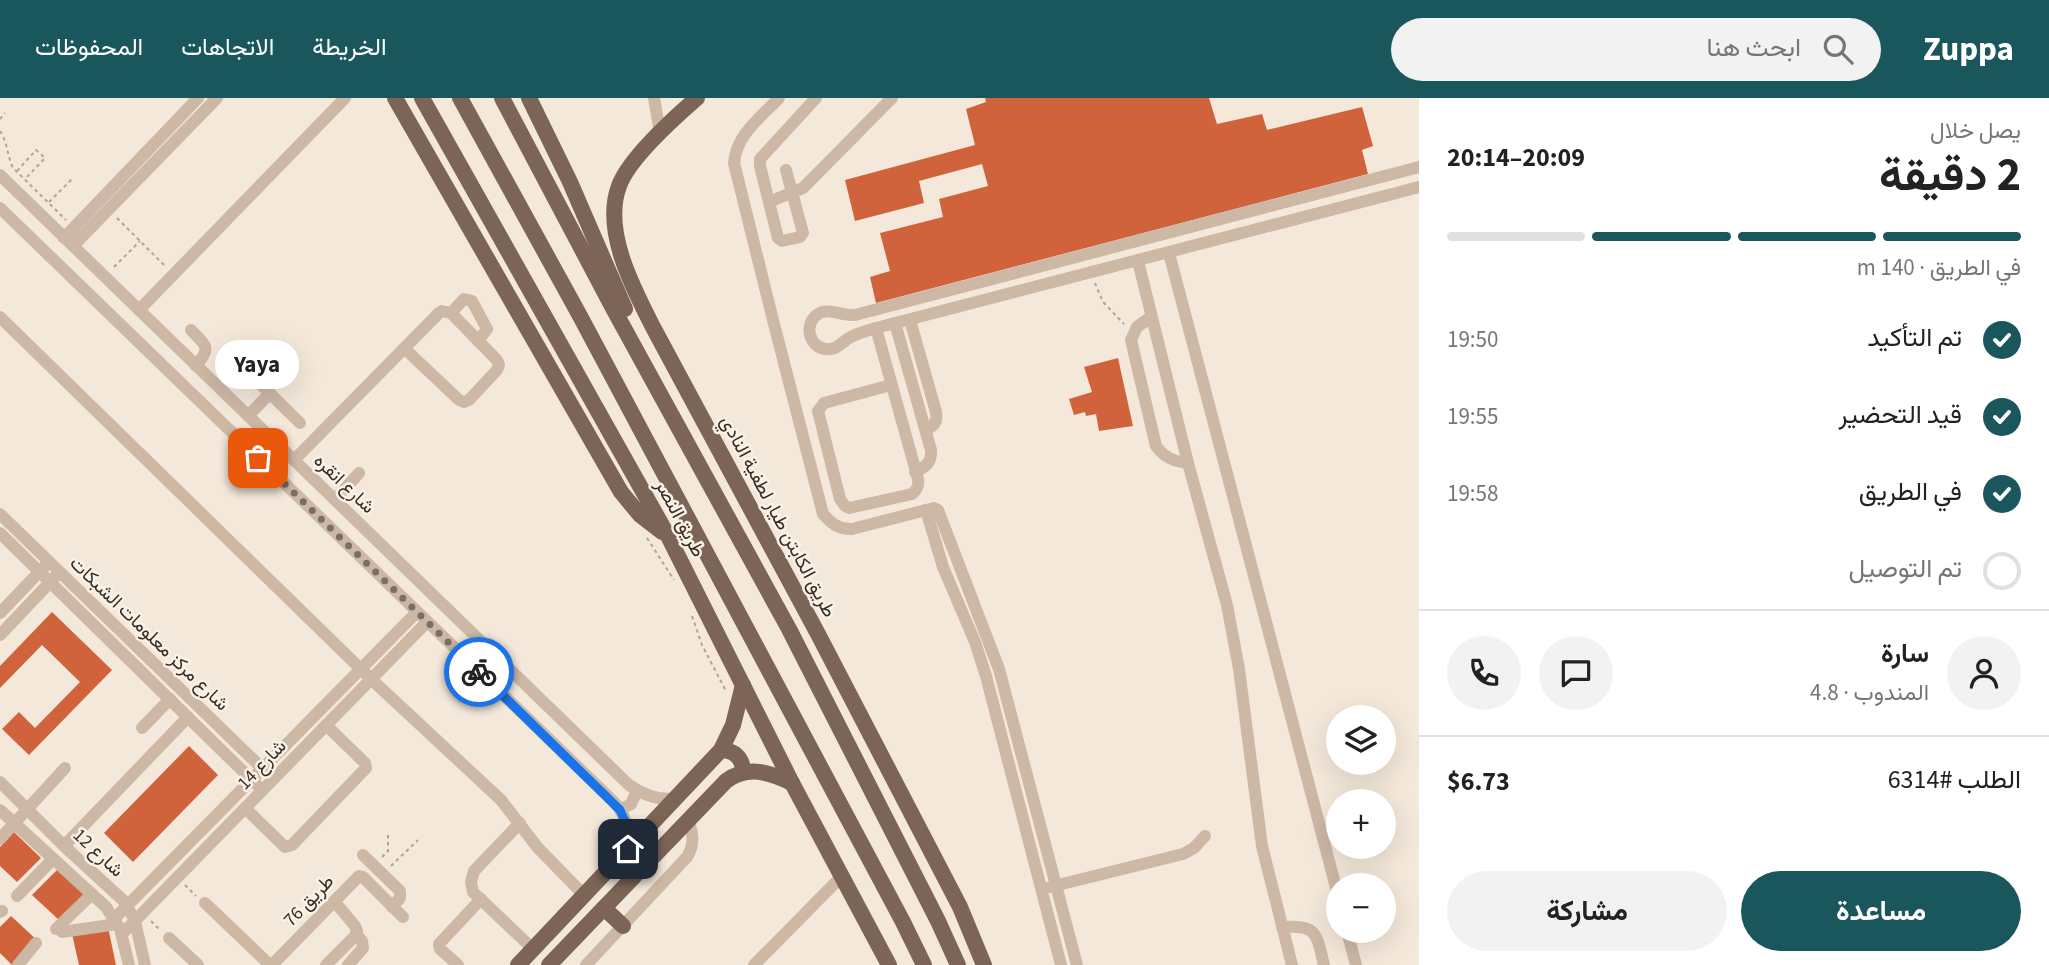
<!DOCTYPE html>
<html lang="ar">
<head>
<meta charset="utf-8">
<style>
	:root { --surface:#fff; --page:#f2f2f2; --text:#222; --muted:#767676; --line:#e0e0e0; --accent:#19575d }
	body { margin:0; font-family:"Source Sans 3",Vazirmatn,sans-serif; background:var(--page); color:var(--text); direction:rtl; height:100vh; display:flex; flex-direction:column; font-size:26px; white-space:nowrap }
	* { box-sizing:border-box; margin:0 }
	p { font-size:23px; color:var(--muted) }
	.icon { flex:none; width:38px; height:38px; fill:none; stroke:currentColor; stroke-width:2; stroke-linecap:round; stroke-linejoin:round }
	.map { position:relative; flex:1; overflow:hidden; direction:ltr }
	.drawer { display:flex; flex-direction:column; background:var(--surface); width:630px }
	.drawer>* { flex:none }
	.controls { position:absolute; left:1326px; top:607px; display:grid; gap:14px }
	.controls a { display:grid; place-items:center; width:70px; height:70px; border-radius:50%; background:var(--surface); box-shadow:0 7px 28px #0002; font-size:35px }
	.pin { position:absolute; display:grid; place-items:center; width:60px; height:60px; color:#fff; margin:-30px; border-radius:14px; box-shadow:0 4px 10px #0006 }
	.courier { position:absolute; display:grid; place-items:center; width:70px; height:70px; margin:-35px; border:5px solid #1a73e8; border-radius:50%; background:#fff; color:#222; box-shadow:0 2px 9px #0007 }
	.bubble { position:absolute; height:49px; border-radius:24px; background:var(--surface); box-shadow:0 7px 28px #0002; font-size:23px; font-weight:700; line-height:49px; text-align:center; direction:rtl }
	.headline em { font-style:normal; font-weight:700 }
	.headline div { display:flex; flex-direction:column-reverse }
	.headline { display:flex; align-items:center; justify-content:space-between; height:119px; padding:0 28px }
	h1 { font-size:46px; font-weight:700; line-height:52px }
	.bar { display:grid; grid-template-columns:repeat(4,1fr); gap:10px 7px; align-content:center; height:84px; padding:0 28px }
	.bar i { height:9px; border-radius:5px; background:var(--line) }
	.bar .active { background:var(--accent) }
	.bar p { grid-column:span 4 }
	.line { display:flex; align-items:center; gap:18px; padding:0 28px; border-top:2px solid var(--line) }
	.line div { flex:1 }
	.round { display:grid; place-items:center; flex:none; width:74px; height:74px; border-radius:37px; background:var(--page) }
	ol { padding:0 28px; list-style:none }
	li { display:flex; align-items:center; gap:21px; height:77px }
	li p { margin-inline-start:auto }
	li .icon { padding:7px; border-radius:50%; background:var(--accent); color:#fff; stroke-width:4 }
	li:last-child { color:var(--muted) }
	li i { width:38px; height:38px; border:4px solid var(--line); border-radius:50% }
	.button { display:flex; gap:14px; margin-top:auto; padding:14px 28px }
	.button a { flex:1; height:80px; border-radius:42px; background:var(--accent); color:#fff; font-size:28px; font-weight:700; line-height:80px; text-align:center }
	.button a+a { background:var(--page); color:var(--text) }
	header { display:flex; align-items:center; gap:42px; box-sizing:border-box; height:98px; padding:0 35px; background:var(--accent); color:#fff }
	header strong { font-size:33px }
	nav { display:flex; gap:38px; margin-inline-start:auto; font-size:24px }
	.search { width:490px; height:63px; background:var(--page); display:flex; align-items:center; gap:18px; box-sizing:border-box; padding:0 24px; border-radius:38px; color:var(--muted); font-size:26px }
	main { display:flex; flex:1; min-height:0 }
	.map>svg:first-child { display:block }
	.building { fill:#d0633c }
	.lines { fill:none; stroke-linecap:round; stroke-linejoin:round }
	.path { stroke:#b9a28f; stroke-width:2; stroke-dasharray:3.5 3.5; stroke-linecap:butt }
	.minor { stroke:#cdb8a5; stroke-width:12 }
	.major { stroke:#7c6457; stroke-width:16 }
	.done { stroke:#7a6e66; stroke-width:7; stroke-dasharray:0 12.6 }
	.route { stroke:#1a73e8; stroke-width:9 }
	.labels { text-anchor:middle; stroke-width:5; stroke-linejoin:round; paint-order:stroke }
	.street-label { font-size:19px; fill:#382d27; stroke:#fbf2e7 }
</style>
</head>
<body>
<header>
<strong>Zuppa</strong>
<div class="search"><svg class="icon" aria-label="search" viewBox="0 0 24 24"><circle cx="10" cy="10" r="6"/><path d="M15 15l6 6"/></svg>ابحث هنا</div>
<nav><a>الخريطة</a><a>الاتجاهات</a><a>المحفوظات</a></nav>
</header>
<main>
<section class="drawer">
<div class="headline"><div><h1>2 دقيقة</h1><p>يصل خلال</p></div><em>20:09–20:14</em></div>
<div class="bar"><i class="active"></i><i class="active"></i><i class="active"></i><i></i><p>في الطريق · 140 m</p></div>
<ol>
<li><svg class="icon" aria-label="check" viewBox="0 0 24 24"><path d="M5 12l5 5 9-10"/></svg>تم التأكيد<p>19:50</p></li>
<li><svg class="icon" aria-label="check" viewBox="0 0 24 24"><path d="M5 12l5 5 9-10"/></svg>قيد التحضير<p>19:55</p></li>
<li><svg class="icon" aria-label="check" viewBox="0 0 24 24"><path d="M5 12l5 5 9-10"/></svg>في الطريق<p>19:58</p></li>
<li><i></i>تم التوصيل</li>
</ol>
<div class="line" style="height:126px"><a class="round"><svg class="icon" aria-label="person" viewBox="0 0 24 24"><circle cx="12" cy="8" r="4"/><path d="M4 21q1-7 8-7t8 7"/></svg></a><div><b>سارة</b><p>المندوب · 4.8</p></div><a class="round"><svg class="icon" aria-label="chat" viewBox="0 0 24 24"><path d="M4 5h16v11H9l-5 4z"/></svg></a><a class="round"><svg class="icon" aria-label="phone" viewBox="0 0 24 24"><path d="M5 4h4l2 5-3 2q2 4 5 5l2-3 5 2v4C11 20 4 13 5 4z"/></svg></a></div>
<div class="line" style="height:91px"><div>الطلب #6314</div><b>$6.73</b></div>
<div class="button"><a>مساعدة</a><a>مشاركة</a></div>
</section>
<div class="map">
<svg width="1419" height="867" viewBox="0 0 1419 867">
	<rect width="100%" height="100%" fill="#f4e8da"/>
	<g class="building">
		<path d="M985 0H1209L1217 26 1262 16 1267 32 1362 9 1373 48 1362 52 1368 76 876 205 870 179 890 173 880 135 943 119 939 101 988 88 982 66 919 83 924 105 855 123 845 82 975 47 966 11 986 4Z"/>
		<path d="M1118 260 1133 328 1099 333 1096 316 1086 318 1085 314 1074 317 1069 301 1092 294 1084 269Z"/>
		<path d="M52 514 112 572 29 657 2 631 19 614 35 630 80 584 42 547 0 590V568Z"/>
		<path d="M189 648 218 677 133 764 104 735Z"/>
		<path d="M14 734 41 760 17 784 0 768V749Z"/>
		<path d="M57 772 84 797 59 822 32 797Z"/>
		<path d="M11 818 38 843 12 867 0 855V829Z"/>
		<path d="M108 829 116 867H79L72 836Z"/>
	</g>
	<g class="lines">
		<g class="path">
			<path d="M0 21 5 15"/>
			<path d="M0 33C8 45 7 58 13 70L66 122"/>
			<path d="M17 73 36 52 45 60 25 81"/>
			<path d="M49 104 72 81"/>
			<path d="M117 120 165 168"/>
			<path d="M114 169 140 143"/>
			<path d="M1095 185 1103 204 1124 226"/>
			<path d="M647 440 674 482"/>
			<path d="M692 518 702 547 726 593"/>
			<path d="M382 759 388 753V735"/>
			<path d="M391 768 418 742"/>
			<path d="M185 787 196 798"/>
			<path d="M151 823 159 831"/>
		</g>
		<g class="minor">
			<path d="M654 0 660 35"/>
			<path d="M779 0C761 19 736 37 734 65L774 226 823 416C832 426 838 431 852 431L934 410 938 412 999 571 1077 867"/>
			<path d="M1419 69 855 217C843 218 832 211 822 214 801 222 808 254 831 251 839 250 842 244 849 240 857 235 867 233 876 230L1419 89"/>
			<path d="M786 72 803 135 800 139 782 143 778 140 760 68V61L816 0"/>
			<path d="M0 77 629 687C643 697 657 702 674 701"/>
			<path d="M769 104 803 90 892 0"/>
			<path d="M0 110 614 704C626 718 631 732 628 751"/>
			<path d="M64 140 198 0"/>
			<path d="M73 148 217 0"/>
			<path d="M1169 155 1339 801"/>
			<path d="M1138 163 1188 365 1227 507 1239 571 1262 748 1292 867"/>
			<path d="M139 212 345 0"/>
			<path d="M451 215 464 201 472 203 487 231 478 243"/>
			<path d="M0 219 371 581 501 702 538 750 584 797"/>
			<path d="M1151 219 1137 229 1131 242 1156 348C1165 360 1173 363 1188 365"/>
			<path d="M910 222 936 314C938 324 934 328 926 332"/>
			<path d="M895 225 931 352C932 364 926 369 915 374"/>
			<path d="M876 230 918 381C919 388 917 392 912 396L849 410 845 408 840 401 818 313 824 305 891 287"/>
			<path d="M191 232C206 248 212 249 196 268"/>
			<path d="M248 274 300 325"/>
			<path d="M248 318 270 295"/>
			<path d="M294 362 439 215 442 213 451 215 497 262 499 267 497 272 469 302 464 304 459 302 404 250"/>
			<path d="M335 402 359 375"/>
			<path d="M926 412 943 469 975 544 986 578 1061 867"/>
			<path d="M0 416 268 676"/>
			<path d="M0 435 257 687"/>
			<path d="M0 515 44 469"/>
			<path d="M0 537 55 479"/>
			<path d="M142 630 170 601"/>
			<path d="M0 684 64 748 125 804 135 823 145 867"/>
			<path d="M245 710 285 749 292 747 366 670 365 665 326 627"/>
			<path d="M0 712 106 809 120 831 129 867"/>
			<path d="M620 712 631 706 637 693"/>
			<path d="M520 725 474 773 471 784 473 794 533 851"/>
			<path d="M0 741 65 670"/>
			<path d="M64 748 188 619"/>
			<path d="M363 757 400 793V800L392 809"/>
			<path d="M1050 789 1183 756 1194 750 1205 738"/>
			<path d="M17 798 52 762"/>
			<path d="M205 805 270 867"/>
			<path d="M0 814 2 813"/>
			<path d="M114 821 417 514"/>
			<path d="M1282 829C1318 827 1316 835 1324 867"/>
			<path d="M56 831 92 796"/>
			<path d="M1347 833 1356 867"/>
			<path d="M62 834 117 826"/>
			<path d="M122 836 427 524"/>
			<path d="M169 840 198 867"/>
			<path d="M18 867 36 845"/>
			<path d="M272 867 359 778 363 779 403 819"/>
			<path d="M326 867 355 838 357 833 355 828 334 803"/>
			<path d="M348 867 363 850 362 843 356 836"/>
			<path d="M458 867 440 851 439 846 481 801"/>
			<path d="M586 867 687 759C695 746 693 735 688 722"/>
			<path d="M754 867 842 778"/>
		</g>
		<g class="major">
			<path d="M395 0 621 394 640 417 662 434"/>
			<path d="M422 0 668 438 792 685 889 867"/>
			<path d="M460 0 580 218 903 824 924 867"/>
			<path d="M502 0 614 212 789 531 938 823 958 867"/>
			<path d="M529 0 570 84 625 211"/>
			<path d="M697 0C674 20 629 60 619 88 602 133 634 192 654 231L818 536 960 809 984 867"/>
			<path d="M721 652C734 652 743 660 743 674"/>
			<path d="M604 810 623 828"/>
			<path d="M518 867 721 652 733 627 743 587"/>
			<path d="M549 867 726 683C748 667 769 674 792 685"/>
		</g>
	</g>
	<g class="lines">
		<path class="done" d="M258 360 479 574"/>
		<path class="route" d="M479 574 620 712 628 730V751"/>
	</g>
	<g class="labels">
		<g class="street-label">
			<text transform="translate(345 385) rotate(44)" y="7">شارع انقره</text>
			<text transform="translate(779 418) rotate(62)" y="7">طريق الكابتن طيار لطفية النادي</text>
			<text transform="translate(681 420) rotate(62)" y="7">طريق النصر</text>
			<text transform="translate(150 535) rotate(44)" y="7">شارع مركز معلومات الشبكات</text>
			<text transform="translate(261 666) rotate(-46)" y="7">شارع 14</text>
			<text transform="translate(99 754) rotate(43)" y="7">شارع 12</text>
			<text transform="translate(308 802) rotate(-46)" y="7">طريق 76</text>
		</g>
	</g>
</svg>
<div class="controls">
<a><svg class="icon" aria-label="layers" viewBox="0 0 24 24"><path d="M12 4l9 5-9 5-9-5zM3 14l9 5 9-5"/></svg></a>
<a>+</a>
<a>−</a>
</div>
<div class="pin" style="left:258px;top:360px;background:#ea580c"><svg class="icon" aria-label="bag" viewBox="0 0 24 24"><path d="M5 8h14l-1 12H6zM9 8a3 3 0 0 1 6 0"/></svg></div>
<div class="pin" style="left:628px;top:751px;background:#1f2937"><svg class="icon" aria-label="home" viewBox="0 0 24 24"><path d="M3 11l9-7 9 7M6 9v11h12V9"/></svg></div>
<div class="courier" style="left:479px;top:574px"><svg class="icon" aria-label="bike" viewBox="0 0 24 24"><circle cx="6" cy="16" r="4"/><circle cx="18" cy="16" r="4"/><path d="M6 16l4-8h5l3 8M10 8l3 8H6M13 5h3"/></svg></div>
<div class="bubble" style="left:215px;top:242px;width:84px">Yaya</div>
</div>
</main>
</body>
</html>
